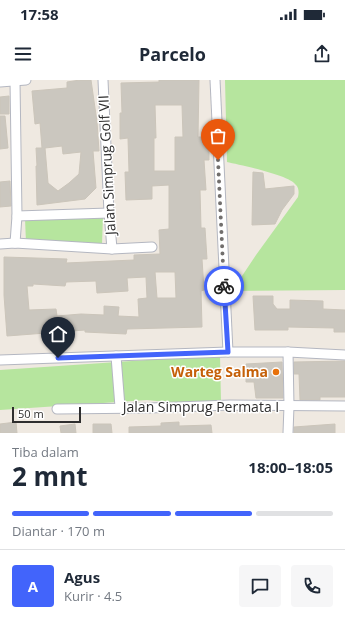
<!DOCTYPE html>
<html lang="id">
<head>
<meta charset="utf-8">
<style>
	:root { --surface:#fff; --page:#f6f6f7; --text:#1f2937; --muted:#747a83; --line:#e0e1e3; --accent:#4264fb }
	body { margin:0; font-family:"Open Sans",sans-serif; background:var(--page); color:var(--text); height:100vh; display:flex; flex-direction:column; font-size:15px; white-space:nowrap }
	* { box-sizing:border-box; margin:0 }
	p { font-size:13px; color:var(--muted) }
	.icon { flex:none; width:22px; height:22px; fill:none; stroke:currentColor; stroke-width:2; stroke-linecap:round; stroke-linejoin:round }
	.map { position:relative; height:353px; overflow:hidden }
	.sheet { display:flex; flex-direction:column; background:var(--surface); flex:1 }
	.sheet>* { flex:none }
	.scale { position:absolute; left:12px; bottom:10px; width:69px; box-sizing:border-box; padding-left:4px; border:2px solid #2e2e2e; border-top:0; font-size:11px; line-height:14px; white-space:nowrap; color:#2e2e2e; -webkit-text-stroke:3px #fff; paint-order:stroke }
	.pin { position:absolute; display:grid; place-items:center; width:34px; height:34px; color:#fff; margin:-41px -17px; border-radius:50% 50% 50% 0; rotate:-45deg; box-shadow:0 0 4px #0007 }
	.pin .icon { rotate:45deg }
	.courier { position:absolute; display:grid; place-items:center; width:40px; height:40px; margin:-20px; border:3px solid #4264fb; border-radius:50%; background:#fff; color:#222; box-shadow:0 1px 5px #0007 }
	.summary em { font-style:normal; font-weight:700 }
	.summary div { display:flex; flex-direction:column-reverse }
	.summary { display:flex; align-items:center; justify-content:space-between; height:68px; padding:0 12px }
	h1 { font-size:26px; font-weight:700; line-height:30px }
	.bar { display:grid; grid-template-columns:repeat(4,1fr); gap:6px 4px; align-content:center; height:48px; padding:0 12px }
	.bar i { height:5px; border-radius:3px; background:var(--line) }
	.bar .selected { background:var(--accent) }
	.bar p { grid-column:span 4 }
	.line { display:flex; align-items:center; gap:10px; padding:0 12px; border-top:1px solid var(--line) }
	.line div { flex:1 }
	.round { display:grid; place-items:center; flex:none; width:42px; height:42px; border-radius:4px; background:var(--page) }
	.status { display:flex; justify-content:space-between; align-items:center; height:28px; padding:0 20px; background:var(--surface); direction:ltr }
	.status svg { height:11px; fill:currentColor }
	header { display:flex; justify-content:space-between; align-items:center; height:52px; padding:0 12px; background:var(--surface); font-size:18px; font-weight:700 }
	.map>svg:first-child { display:block }
	.green { fill:#b6e59e }
	.building { fill:#cbc7bf; stroke:#cbc5ba; fill-rule:evenodd }
	.lines { fill:none; stroke-linecap:round; stroke-linejoin:round }
	.minor-casing { stroke:#b4b7c1; stroke-width:11 }
	.minor { stroke:#fff; stroke-width:9 }
	.done { stroke:#726f6d; stroke-width:4; stroke-dasharray:0 7.2 }
	.route { stroke:#4264fb; stroke-width:5 }
	.food-dot { fill:#e8710a; stroke:#fff; stroke-width:1.5 }
	.labels { text-anchor:middle; stroke-width:3; stroke-linejoin:round; paint-order:stroke }
	.street-label { font-size:14px; fill:#2e2e2e; stroke:#fff }
	.food-label { font-size:14px; font-weight:bold; fill:#c56008; stroke:#fff; text-anchor:end }
</style>
</head>
<body>
<div class="status"><b>17:58</b><svg viewBox="0 0 49 12"><path d="M0 12V9h3v3zM5 12V6h3v6zM10 12V3h3v9zM15 12V0h3v12zM26 1h20v11H26zM47 4h2v5h-2z"/></svg></div>
<header><svg class="icon" aria-label="menu" viewBox="0 0 24 24"><path d="M4 6h16M4 12h16M4 18h16"/></svg>Parcelo<svg class="icon" aria-label="share" viewBox="0 0 24 24"><path d="M12 15V3M7 8l5-5 5 5M5 13v7h14v-7"/></svg></header>
<div class="map">
<svg width="345" height="353" viewBox="0 0 345 353">
	<rect width="100%" height="100%" fill="#efe9e1"/>
	<g class="green">
		<path d="M225 0H345V210L232 211 256 175 298 117C299 113 299 108 296 105 290 95 240 85 227 82Z"/>
		<path d="M103 136 102 164 26 163 25 138Z"/>
		<path d="M220 275 221 322 176 323 147 320 0 330V290Z"/>
	</g>
	<g class="building">
		<path d="M80 0H91L97 42 99 71H93L96 108 85 119 37 125 36 86H37L36 68H42L40 43 35 44 32 11 67 8V2ZM62 66 63 74 81 72 79 94 69 103 58 111 48 103 45 68Z"/>
		<path d="M159 0H199L198 57H209V80H204L206 110H200L201 148H205L207 179H202L204 210 201 211 202 247 127 249 126 254 85 252V250L7 256 4 215V177L67 179 66 183 134 180V175L160 174 159 150 169 149V105L152 106V119L126 120 125 92H129L128 58 120 59V33H122L121 3 159 2ZM155 25H182L183 57H175V91H154V58H156ZM155 192H175L176 218H157ZM146 197 147 218 138 219 139 237 118 236 119 227 104 226V235L81 234 57 236 56 229 29 230 27 206H33V204L65 206 66 202 96 201 97 213 128 211 127 198Z"/>
		<path d="M9 16V34H0V17Z"/>
		<path d="M0 36H5L8 68 0 69Z"/>
		<path d="M253 92 263 93 265 109 294 106V114L282 130 275 144 252 145Z"/>
		<path d="M10 101 11 126 0 127V102Z"/>
		<path d="M253 216H273V224L277 229H290V220L323 221V229L345 230V252H334V248L288 247V250H255Z"/>
		<path d="M345 281V317H320V320H300L299 294H294V282Z"/>
		<path d="M282 282 283 318H256L254 302H246V284Z"/>
		<path d="M16 342 17 353H0V344Z"/>
		<path d="M179 342V346L211 345 212 353H129V347L161 346V343Z"/>
		<path d="M75 344 76 353H61L60 346Z"/>
		<path d="M93 344H111L112 353H93Z"/>
		<path d="M335 344V353H294V347Z"/>
	</g>
	<g class="lines">
		<g class="minor-casing">
			<g id="minor">
				<path d="M103 0 109 133 112 169"/>
				<path d="M215 0 228 272"/>
				<path d="M15 1 17 136 15 163"/>
				<path d="M0 2 26 0"/>
				<path d="M17 136 109 133"/>
				<path d="M0 164 15 163 112 169 152 167"/>
				<path d="M288 272 289 326 288 353"/>
				<path d="M116 276 120 327"/>
				<path d="M0 280 228 272H288L345 275"/>
				<path d="M57 329 150 328 230 325 345 326"/>
			</g>
		</g>
		<use href="#minor" class="minor"/>
	</g>
	<g class="lines">
		<path class="done" d="M218 80 224 206"/>
		<path class="route" d="M58 278 228 272 224 206"/>
	</g>
	<circle class="food-dot" cx="276" cy="292" r="4"/>
	<g class="labels">
		<g class="street-label">
			<text transform="translate(107 85) rotate(-93)" y="5">Jalan Simprug Golf VII</text>
			<text x="201" y="332">Jalan Simprug Permata I</text>
		</g>
		<g class="food-label">
			<text x="268" y="297">Warteg Salma</text>
		</g>
	</g>
</svg>
<div class="scale">50 m</div>
<div class="pin" style="left:218px;top:80px;background:#ea580c"><svg class="icon" aria-label="bag" viewBox="0 0 24 24"><path d="M5 8h14l-1 12H6zM9 8a3 3 0 0 1 6 0"/></svg></div>
<div class="pin" style="left:58px;top:278px;background:#1f2937"><svg class="icon" aria-label="home" viewBox="0 0 24 24"><path d="M3 11l9-7 9 7M6 9v11h12V9"/></svg></div>
<div class="courier" style="left:224px;top:206px"><svg class="icon" aria-label="bike" viewBox="0 0 24 24"><circle cx="6" cy="16" r="4"/><circle cx="18" cy="16" r="4"/><path d="M6 16l4-8h5l3 8M10 8l3 8H6M13 5h3"/></svg></div>
</div>
<section class="sheet">
<div class="summary"><div><h1>2 mnt</h1><p>Tiba dalam</p></div><em>18:00–18:05</em></div>
<div class="bar"><i class="selected"></i><i class="selected"></i><i class="selected"></i><i></i><p>Diantar · 170 m</p></div>
<div class="line" style="height:72px"><b class="round" style="background:var(--accent);color:#fff">A</b><div><b>Agus</b><p>Kurir · 4.5</p></div><a class="round"><svg class="icon" aria-label="chat" viewBox="0 0 24 24"><path d="M4 5h16v11H9l-5 4z"/></svg></a><a class="round"><svg class="icon" aria-label="phone" viewBox="0 0 24 24"><path d="M5 4h4l2 5-3 2q2 4 5 5l2-3 5 2v4C11 20 4 13 5 4z"/></svg></a></div>
</section>
</body>
</html>
